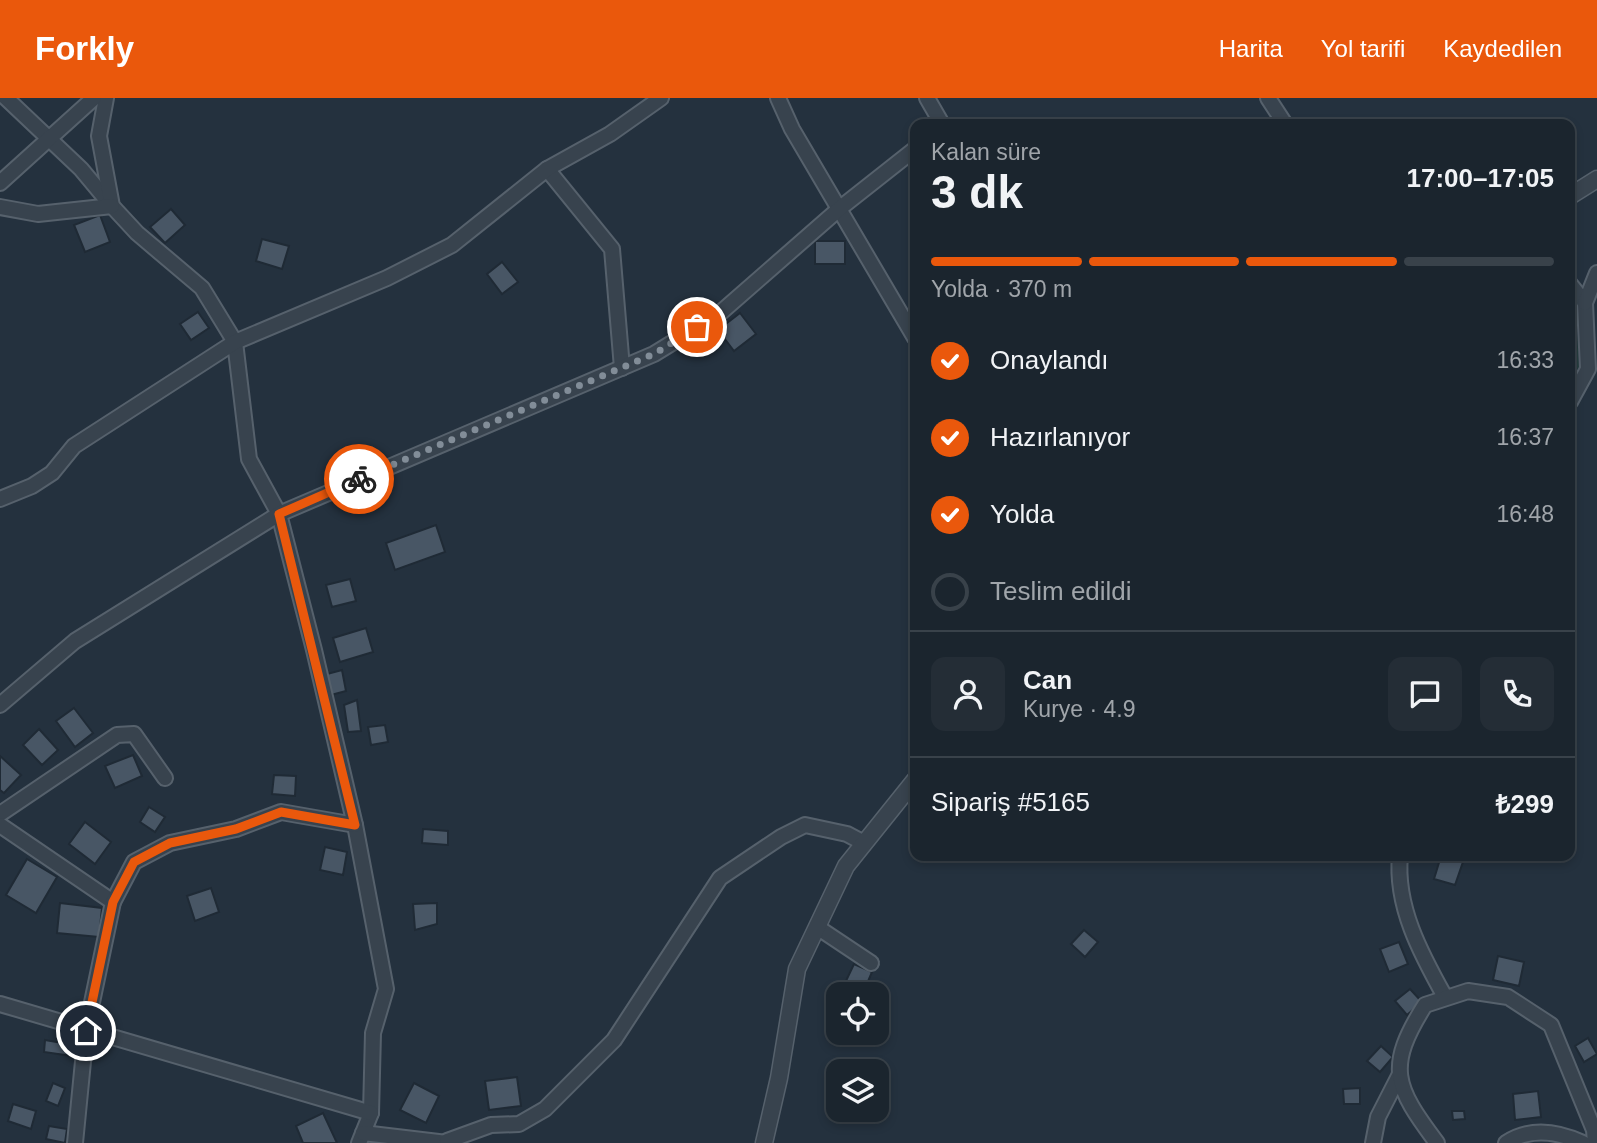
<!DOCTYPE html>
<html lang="tr">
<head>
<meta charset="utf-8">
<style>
	:root { --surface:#1b252e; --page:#242d36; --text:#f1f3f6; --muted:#a0a5aa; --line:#39424a; --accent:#ea580c }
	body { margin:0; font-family:Helvetica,sans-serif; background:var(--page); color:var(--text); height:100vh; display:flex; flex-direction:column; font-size:26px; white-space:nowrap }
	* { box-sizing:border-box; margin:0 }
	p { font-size:23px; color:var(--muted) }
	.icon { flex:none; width:38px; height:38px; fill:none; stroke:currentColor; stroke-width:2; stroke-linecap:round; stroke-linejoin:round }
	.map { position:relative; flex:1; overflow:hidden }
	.details { position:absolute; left:910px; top:21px; width:665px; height:742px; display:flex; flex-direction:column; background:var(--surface); border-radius:14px; box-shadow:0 4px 10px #0003,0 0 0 2px var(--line) }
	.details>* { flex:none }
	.controls { position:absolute; left:826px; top:884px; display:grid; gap:14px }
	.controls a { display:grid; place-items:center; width:63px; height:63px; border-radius:14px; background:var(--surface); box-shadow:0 4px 10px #0003,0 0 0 2px var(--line); font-size:35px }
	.pin { position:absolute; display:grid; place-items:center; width:60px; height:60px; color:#fff; margin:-30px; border:4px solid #fff; border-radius:50%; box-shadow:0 2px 7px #0007 }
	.courier { position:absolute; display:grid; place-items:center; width:70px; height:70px; margin:-35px; border:5px solid #ea580c; border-radius:50%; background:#fff; color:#222; box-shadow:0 2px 9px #0007 }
	.head em { font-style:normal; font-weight:600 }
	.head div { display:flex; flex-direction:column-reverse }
	.head { display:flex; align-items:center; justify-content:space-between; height:119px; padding:0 21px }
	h1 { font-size:46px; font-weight:600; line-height:52px }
	.bar { display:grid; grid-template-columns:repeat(4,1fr); gap:10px 7px; align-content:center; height:84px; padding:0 21px }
	.bar i { height:9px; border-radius:5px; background:var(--line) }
	.bar .selected { background:var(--accent) }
	.bar p { grid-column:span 4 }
	.line { display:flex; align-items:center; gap:18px; padding:0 21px; border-top:2px solid var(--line) }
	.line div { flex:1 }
	.round { display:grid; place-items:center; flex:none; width:74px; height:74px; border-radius:14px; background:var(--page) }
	ol { padding:0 21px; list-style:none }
	li { display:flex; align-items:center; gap:21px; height:77px }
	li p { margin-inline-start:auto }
	li .icon { padding:7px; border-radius:50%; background:var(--accent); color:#fff; stroke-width:4 }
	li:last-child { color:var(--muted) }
	li i { width:38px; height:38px; border:4px solid var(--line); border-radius:50% }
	header { display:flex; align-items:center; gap:42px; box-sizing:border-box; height:98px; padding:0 35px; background:var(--accent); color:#fff }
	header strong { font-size:33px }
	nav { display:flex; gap:38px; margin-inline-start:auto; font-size:24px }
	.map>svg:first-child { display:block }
	.green { fill:#263e3f }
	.building { fill:#485665; stroke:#1f2a35; stroke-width:2 }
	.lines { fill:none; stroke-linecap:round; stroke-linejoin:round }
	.minor-casing { stroke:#56616c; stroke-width:18 }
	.tertiary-casing { stroke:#56616c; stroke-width:19 }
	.minor { stroke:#38434e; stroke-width:14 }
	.tertiary { stroke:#38434e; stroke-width:16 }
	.done { stroke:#828d98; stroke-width:7; stroke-dasharray:0 12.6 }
	.route { stroke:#ea580c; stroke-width:9 }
</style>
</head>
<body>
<header>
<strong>Forkly</strong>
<nav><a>Harita</a><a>Yol tarifi</a><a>Kaydedilen</a></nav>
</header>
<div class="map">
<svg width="1597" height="1045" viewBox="0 0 1597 1045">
	<rect width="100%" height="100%" fill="#24313e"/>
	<path class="green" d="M1570 215 1576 216 1579 269 1570 285Z"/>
	<g class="building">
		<path d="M171 111 185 127 165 145 150 129Z"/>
		<path d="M100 117 110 144 85 154 74 127Z"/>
		<path d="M262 141 289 148 282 171 256 163Z"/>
		<rect x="815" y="143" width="30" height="23"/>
		<path d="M502 164 518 184 502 196 487 176Z"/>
		<path d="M198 214 209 230 191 242 180 226Z"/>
		<path d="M740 215 756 236 734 253 718 232Z"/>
		<path d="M436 427 445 454 395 472 386 445Z"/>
		<path d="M350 481 356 503 332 509 326 487Z"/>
		<path d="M366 530 373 554 340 564 333 540Z"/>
		<path d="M342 572 346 593 331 597 327 576Z"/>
		<path d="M357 602 361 633 348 634 344 607Z"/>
		<path d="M74 610 93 635 75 649 56 623Z"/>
		<path d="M385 627 388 644 371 647 368 629Z"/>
		<path d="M39 631 58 652 42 667 23 647Z"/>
		<path d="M133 657 142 678 115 690 105 668Z"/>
		<path d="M0 658 21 677 4 695 0 692Z"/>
		<path d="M274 677 296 678 295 698 272 696Z"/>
		<path d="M149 709 165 719 155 734 140 724Z"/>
		<path d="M85 724 111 744 95 766 69 746Z"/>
		<path d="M423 731 448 733V747L422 745Z"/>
		<path d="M325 749 347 754 343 777 320 772Z"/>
		<path d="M1441 758 1464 761 1455 787 1434 781Z"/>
		<path d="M27 761 57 779 36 815 6 797Z"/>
		<path d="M211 790 219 814 195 823 187 798Z"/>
		<path d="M60 805 102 810 99 839 57 835Z"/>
		<path d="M437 805V826L415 832 413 806Z"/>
		<path d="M1084 832 1098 844 1085 859 1071 846Z"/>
		<path d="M1399 844 1408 866 1389 874 1380 851Z"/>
		<path d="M1498 858 1524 864 1519 888 1493 882Z"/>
		<path d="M854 866 872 874 864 893 845 885Z"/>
		<path d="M1410 891 1422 904 1407 917 1395 903Z"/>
		<path d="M1588 940 1597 956 1584 964 1575 948Z"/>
		<path d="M45 942 74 947 72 958 44 954Z"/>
		<path d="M1381 948 1393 959 1380 974 1367 963Z"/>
		<path d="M517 979 521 1008 489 1012 485 983Z"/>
		<path d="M53 985 65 990 58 1008 46 1003Z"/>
		<path d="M414 985 439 998 426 1025 400 1012Z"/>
		<path d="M1360 990V1006H1344L1343 991Z"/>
		<path d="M1538 993 1541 1019 1515 1022 1513 996Z"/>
		<path d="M13 1006 36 1013 31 1031 8 1023Z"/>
		<path d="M1452 1013H1464L1465 1021 1453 1022Z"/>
		<path d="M323 1015 337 1045H303L296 1028Z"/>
		<path d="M49 1028 67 1031 65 1045 46 1041Z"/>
	</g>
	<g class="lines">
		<g class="minor-casing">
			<g id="minor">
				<path d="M6 0 81 71 111 107"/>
				<path d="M106 0 99 38 112 108 137 135 202 190 235 244 249 361 279 416 314 552 355 727 386 891 373 935 371 1015 359 1045"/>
				<path d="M778 0 792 31 915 240"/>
				<path d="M927 0 942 26"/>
				<path d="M1268 0 1285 26"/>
				<path d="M547 71 612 151 622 270"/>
				<path d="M0 85 94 0"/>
				<path d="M0 109 38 116 112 108"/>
				<path d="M1570 186 1585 205 1588 271 1570 304"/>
				<path d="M1585 205 1597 175"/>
				<path d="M0 401 32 388 52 375 74 348 235 244 387 180 452 147 547 71 610 36 661 0"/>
				<path d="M0 607 75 543 279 416 654 256 719 216 839 111 915 51"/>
				<path d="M0 716 117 637 134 636 165 680"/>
				<path d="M0 727 113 804 86 933 75 1045"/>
				<path d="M1400 758C1395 808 1421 856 1445 899"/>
				<path d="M113 804 134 764 170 745 236 731 281 714 355 727"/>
				<path d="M817 829 871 865"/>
				<path d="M0 906 371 1015"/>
				<path d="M363 1035 447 1045"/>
				<path d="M447 1043 491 1027 519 1026 545 1011 614 942 720 780 781 739 805 727 847 736 864 745"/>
				<path d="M1373 1045 1378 1019 1399 978"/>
				<path d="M1437 1045C1394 988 1386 969 1425 907L1468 893 1508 899 1551 927 1594 1032 1595 1045"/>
				<path d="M1506 1045C1530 1029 1557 1033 1583 1045"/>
			</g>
		</g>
		<g class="tertiary-casing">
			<g id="tertiary">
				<path d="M1570 98 1597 81"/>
				<path d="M764 1045 779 980 797 871 846 768 915 682"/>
			</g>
		</g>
		<use href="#minor" class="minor"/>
		<use href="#tertiary" class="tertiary"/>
	</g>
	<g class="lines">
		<path class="done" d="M359 381 654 256 697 229"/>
		<path class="route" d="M86 933 113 804 134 764 170 745 236 731 281 714 355 727 279 416 359 381"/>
	</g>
</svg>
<div class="controls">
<a><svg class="icon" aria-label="locate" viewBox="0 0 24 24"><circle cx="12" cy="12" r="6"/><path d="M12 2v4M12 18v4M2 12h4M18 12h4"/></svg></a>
<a><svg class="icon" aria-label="layers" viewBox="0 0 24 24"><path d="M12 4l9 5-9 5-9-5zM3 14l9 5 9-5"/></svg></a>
</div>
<div class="pin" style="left:697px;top:229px;background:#ea580c"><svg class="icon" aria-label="bag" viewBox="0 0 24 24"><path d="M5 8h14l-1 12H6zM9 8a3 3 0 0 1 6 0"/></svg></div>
<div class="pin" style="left:86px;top:933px;background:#1f2937"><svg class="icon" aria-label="home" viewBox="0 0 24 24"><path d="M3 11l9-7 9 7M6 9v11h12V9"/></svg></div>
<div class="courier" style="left:359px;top:381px"><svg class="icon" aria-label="bike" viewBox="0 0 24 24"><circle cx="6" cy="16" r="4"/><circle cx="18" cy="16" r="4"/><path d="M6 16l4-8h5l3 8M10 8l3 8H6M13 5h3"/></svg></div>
<section class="details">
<div class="head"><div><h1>3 dk</h1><p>Kalan süre</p></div><em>17:00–17:05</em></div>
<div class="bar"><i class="selected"></i><i class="selected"></i><i class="selected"></i><i></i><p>Yolda · 370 m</p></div>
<ol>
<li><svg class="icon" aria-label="check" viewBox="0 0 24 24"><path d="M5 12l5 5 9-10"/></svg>Onaylandı<p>16:33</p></li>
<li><svg class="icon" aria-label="check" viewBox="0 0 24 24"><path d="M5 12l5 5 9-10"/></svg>Hazırlanıyor<p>16:37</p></li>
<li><svg class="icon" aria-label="check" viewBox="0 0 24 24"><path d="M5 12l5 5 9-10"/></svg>Yolda<p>16:48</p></li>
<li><i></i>Teslim edildi</li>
</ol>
<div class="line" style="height:126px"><a class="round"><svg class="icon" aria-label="person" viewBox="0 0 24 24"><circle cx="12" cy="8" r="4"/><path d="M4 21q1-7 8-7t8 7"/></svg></a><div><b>Can</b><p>Kurye · 4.9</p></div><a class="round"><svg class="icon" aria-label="chat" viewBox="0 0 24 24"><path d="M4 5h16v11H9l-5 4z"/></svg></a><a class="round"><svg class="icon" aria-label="phone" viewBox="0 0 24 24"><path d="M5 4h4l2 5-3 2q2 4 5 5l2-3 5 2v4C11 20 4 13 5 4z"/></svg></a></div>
<div class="line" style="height:91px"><div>Sipariş #5165</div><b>₺299</b></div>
</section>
</div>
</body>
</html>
